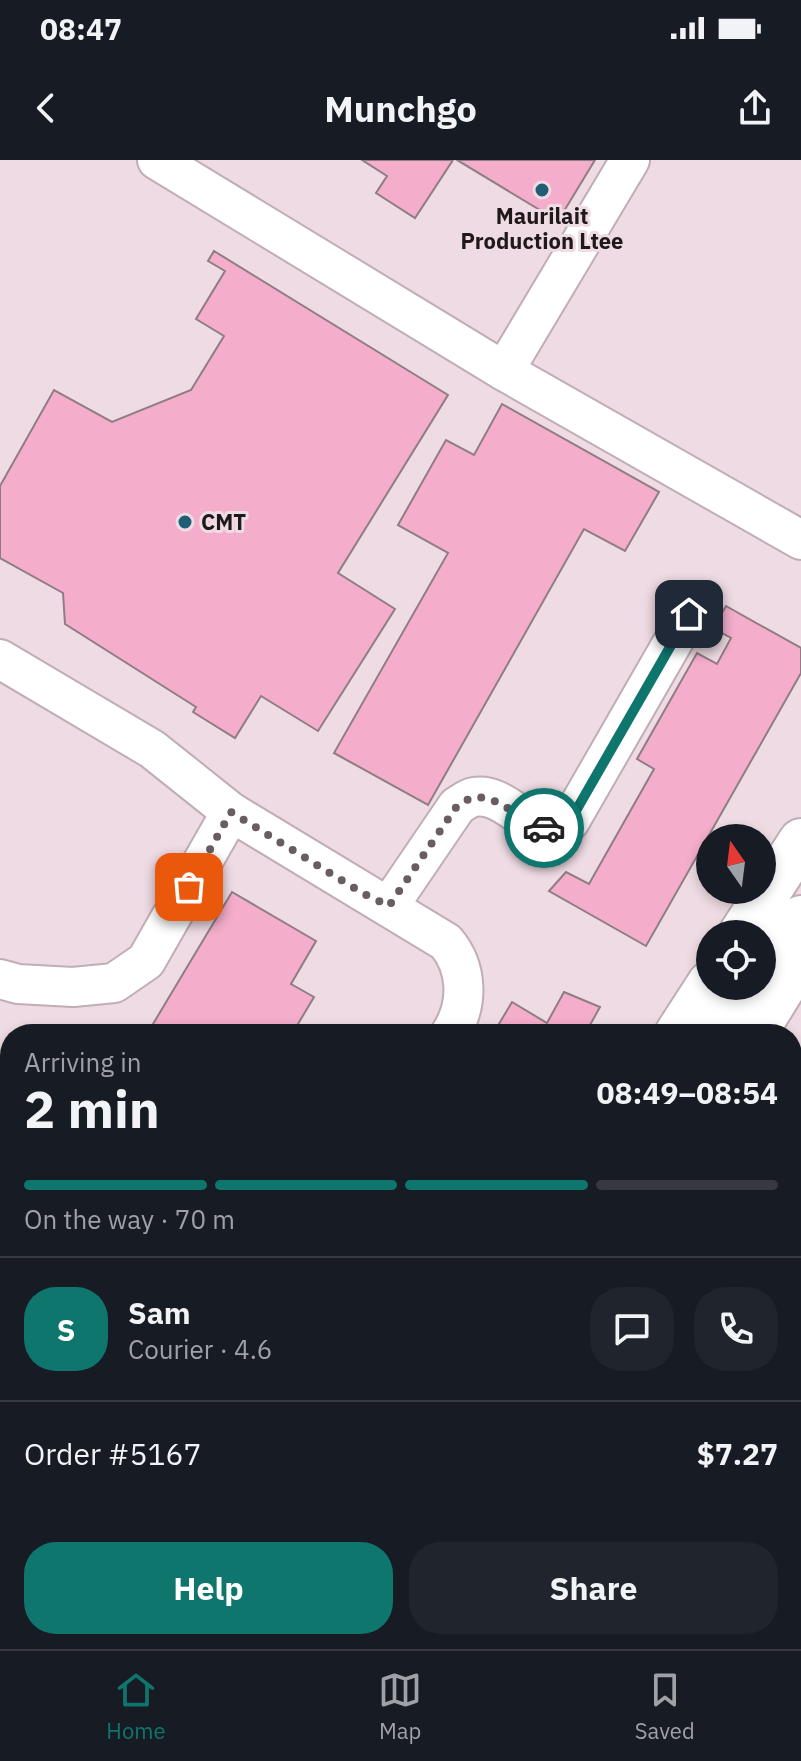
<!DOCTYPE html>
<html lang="en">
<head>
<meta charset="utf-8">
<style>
	:root { --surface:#171b24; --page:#20242c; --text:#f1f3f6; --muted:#9ea1a6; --line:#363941; --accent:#0f766e }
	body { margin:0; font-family:"IBM Plex Sans",sans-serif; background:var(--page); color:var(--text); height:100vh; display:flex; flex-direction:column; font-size:30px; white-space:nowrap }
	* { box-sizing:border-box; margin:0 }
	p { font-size:26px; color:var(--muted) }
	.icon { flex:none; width:44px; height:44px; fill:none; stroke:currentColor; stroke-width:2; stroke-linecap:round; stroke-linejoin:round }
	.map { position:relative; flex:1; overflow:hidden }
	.drawer { position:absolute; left:0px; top:864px; width:802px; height:626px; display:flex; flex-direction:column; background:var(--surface); border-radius:32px 32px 0 0; box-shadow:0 4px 12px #0003 }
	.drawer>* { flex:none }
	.needle { width:52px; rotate:346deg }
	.buttons { position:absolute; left:696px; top:664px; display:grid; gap:16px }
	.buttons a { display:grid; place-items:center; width:80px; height:80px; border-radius:50%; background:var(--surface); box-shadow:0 4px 12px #0003; font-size:40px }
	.pin { position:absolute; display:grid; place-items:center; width:68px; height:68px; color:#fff; margin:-34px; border-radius:16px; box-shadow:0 4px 12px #0006 }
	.courier { position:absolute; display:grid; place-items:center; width:80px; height:80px; margin:-40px; border:6px solid #0f766e; border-radius:50%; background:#fff; color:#222; box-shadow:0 2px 10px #0007 }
	.summary em { font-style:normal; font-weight:700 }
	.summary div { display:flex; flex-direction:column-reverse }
	.summary { display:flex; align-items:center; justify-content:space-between; height:136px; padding:0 24px }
	h1 { font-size:52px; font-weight:700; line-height:60px }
	.bar { display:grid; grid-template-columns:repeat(4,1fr); gap:12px 8px; align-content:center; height:96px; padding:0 24px }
	.bar i { height:10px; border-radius:6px; background:var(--line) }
	.bar .selected { background:var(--accent) }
	.bar p { grid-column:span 4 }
	.line { display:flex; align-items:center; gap:20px; padding:0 24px; border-top:2px solid var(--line) }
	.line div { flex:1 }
	.round { display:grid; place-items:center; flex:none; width:84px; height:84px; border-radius:32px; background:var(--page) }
	.action { display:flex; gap:16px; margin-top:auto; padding:16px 24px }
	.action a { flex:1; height:92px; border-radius:32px; background:var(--accent); color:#fff; font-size:32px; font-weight:700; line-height:92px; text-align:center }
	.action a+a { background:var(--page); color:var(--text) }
	.status { display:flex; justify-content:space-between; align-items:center; height:56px; padding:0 40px; background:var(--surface); direction:ltr }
	.status svg { height:22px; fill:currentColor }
	header { display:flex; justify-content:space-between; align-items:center; height:104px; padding:0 24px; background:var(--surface); font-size:36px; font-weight:700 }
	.tabs { display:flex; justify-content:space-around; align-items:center; height:112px; border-top:2px solid var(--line); background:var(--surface); font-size:22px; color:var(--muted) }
	.tabs a { display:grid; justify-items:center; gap:4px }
	.tabs .selected { color:var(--accent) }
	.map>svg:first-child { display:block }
	.building { fill:#f4adcb; stroke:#8f7d84; stroke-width:2 }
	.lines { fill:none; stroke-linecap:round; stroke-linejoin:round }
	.minor-casing { stroke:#c0adb5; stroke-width:42 }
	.highway-casing { stroke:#c0adb5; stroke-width:48 }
	.minor { stroke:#fff; stroke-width:38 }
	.highway { stroke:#fff; stroke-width:44 }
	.done { stroke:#685d62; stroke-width:8; stroke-dasharray:0 14.4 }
	.route { stroke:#0f766e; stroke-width:10 }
	.poi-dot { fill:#225d76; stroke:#efdbe3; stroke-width:3 }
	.labels { text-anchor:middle; stroke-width:6; stroke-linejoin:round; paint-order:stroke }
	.poi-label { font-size:22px; font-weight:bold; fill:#20191c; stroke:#efdbe3 }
</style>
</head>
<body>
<div class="status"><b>08:47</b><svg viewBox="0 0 49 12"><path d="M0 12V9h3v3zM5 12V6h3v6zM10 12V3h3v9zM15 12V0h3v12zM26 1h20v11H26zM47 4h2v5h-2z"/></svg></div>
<header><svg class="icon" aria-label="back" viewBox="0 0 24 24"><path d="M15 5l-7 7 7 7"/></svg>Munchgo<svg class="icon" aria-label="share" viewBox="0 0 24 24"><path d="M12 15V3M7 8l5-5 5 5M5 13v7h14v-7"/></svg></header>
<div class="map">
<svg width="801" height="1489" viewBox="0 0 801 1489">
	<rect width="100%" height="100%" fill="#efdbe3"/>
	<g class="building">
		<path d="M362 0H453L415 58 376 33 387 16Z"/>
		<path d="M457 0H595L558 61Z"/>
		<path d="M214 91 448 235 338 413 395 449 318 571 261 536 235 578 193 552 196 547 65 464 63 433 0 398V326L54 230 112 262 191 230 224 176 196 159 225 111 208 101Z"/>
		<path d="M502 244 659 332 625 391 584 369 428 645 334 593 448 393 398 365 446 280 474 295Z"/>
		<path d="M726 446 801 488V513L646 786 549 731 566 712 589 724 654 609 637 599 697 493 717 504 731 478 713 468Z"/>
		<path d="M232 732 316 781 291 824 314 837 292 874H147Z"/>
		<path d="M564 832 600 847 585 874H493L512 842 547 863Z"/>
		<path d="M0 931 10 933V1057L0 1078Z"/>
		<path d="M79 1480H258L252 1489H71Z"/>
	</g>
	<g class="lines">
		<g class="minor-casing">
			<g id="minor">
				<path d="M157 0 504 211 801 380"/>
				<path d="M504 211 630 0"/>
				<path d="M0 499 152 589 231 652 446 782C468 808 469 845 450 874"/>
				<path d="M389 746 457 646C462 643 468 638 474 637 510 631 531 684 570 661L689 454"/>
				<path d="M0 819 18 824 73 827 114 823 146 801 231 652"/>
				<path d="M792 1048 801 1047"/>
				<path d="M0 1458 10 1461"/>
			</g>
		</g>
		<g class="highway-casing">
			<g id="highway">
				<path d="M741 774 801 681"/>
				<path d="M762 804 789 778 801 758"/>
				<path d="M677 874 710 823"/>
				<path d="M714 874 746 826"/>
				<path d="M754 874 801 798"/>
				<path d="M0 1199 10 1200"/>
				<path d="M0 1231 10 1233"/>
				<path d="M0 1275 10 1276"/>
				<path d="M792 1288H801"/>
				<path d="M792 1330 801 1331"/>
				<path d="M682 1480 686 1489"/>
				<path d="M329 1489 332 1480"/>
			</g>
		</g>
		<use href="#minor" class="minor"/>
		<use href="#highway" class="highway"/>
	</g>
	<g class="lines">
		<path class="done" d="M189 727 231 652 364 734 389 746 457 646 472 637 489 638 544 668"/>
		<path class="route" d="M544 668 557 669 570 661 689 454"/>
	</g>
	<g class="poi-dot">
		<circle cx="542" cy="30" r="8"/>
		<circle cx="185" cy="362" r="8"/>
	</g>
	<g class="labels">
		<g class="poi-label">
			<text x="542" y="64">Maurilait<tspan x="542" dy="25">Production Ltee</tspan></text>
			<text x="201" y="370" text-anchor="start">CMT</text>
		</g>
	</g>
</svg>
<div class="buttons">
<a><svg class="needle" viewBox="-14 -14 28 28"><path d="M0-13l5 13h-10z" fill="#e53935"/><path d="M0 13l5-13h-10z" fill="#9ea1a6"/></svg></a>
<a><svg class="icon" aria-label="locate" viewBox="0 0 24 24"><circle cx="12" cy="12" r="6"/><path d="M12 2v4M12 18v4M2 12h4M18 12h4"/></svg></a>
</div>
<div class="pin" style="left:189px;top:727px;background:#ea580c"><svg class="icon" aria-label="bag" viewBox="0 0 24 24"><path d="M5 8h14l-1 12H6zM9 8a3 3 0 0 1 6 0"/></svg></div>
<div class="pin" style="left:689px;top:454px;background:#1f2937"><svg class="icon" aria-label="home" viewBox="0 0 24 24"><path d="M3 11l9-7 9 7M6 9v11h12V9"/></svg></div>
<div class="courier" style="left:544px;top:668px"><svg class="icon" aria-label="car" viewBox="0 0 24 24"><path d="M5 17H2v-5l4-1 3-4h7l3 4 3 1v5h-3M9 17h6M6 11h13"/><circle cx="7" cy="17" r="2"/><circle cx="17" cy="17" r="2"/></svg></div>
<section class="drawer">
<div class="summary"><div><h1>2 min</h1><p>Arriving in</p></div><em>08:49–08:54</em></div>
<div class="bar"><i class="selected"></i><i class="selected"></i><i class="selected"></i><i></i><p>On the way · 70 m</p></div>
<div class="line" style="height:144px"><b class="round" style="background:var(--accent);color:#fff">S</b><div><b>Sam</b><p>Courier · 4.6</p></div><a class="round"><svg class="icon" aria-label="chat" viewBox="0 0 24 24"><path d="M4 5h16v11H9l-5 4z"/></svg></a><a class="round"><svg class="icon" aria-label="phone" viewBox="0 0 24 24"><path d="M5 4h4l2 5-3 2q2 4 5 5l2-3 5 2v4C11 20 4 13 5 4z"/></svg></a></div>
<div class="line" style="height:104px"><div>Order #5167</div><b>$7.27</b></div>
<div class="action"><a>Help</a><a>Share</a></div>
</section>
</div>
<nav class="tabs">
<a class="selected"><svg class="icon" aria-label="home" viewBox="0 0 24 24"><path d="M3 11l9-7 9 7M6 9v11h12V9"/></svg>Home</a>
<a><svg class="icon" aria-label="map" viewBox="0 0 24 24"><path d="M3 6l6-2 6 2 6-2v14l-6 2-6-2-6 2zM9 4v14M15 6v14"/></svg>Map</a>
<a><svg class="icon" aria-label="saved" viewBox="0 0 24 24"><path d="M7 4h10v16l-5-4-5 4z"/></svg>Saved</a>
</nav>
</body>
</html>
